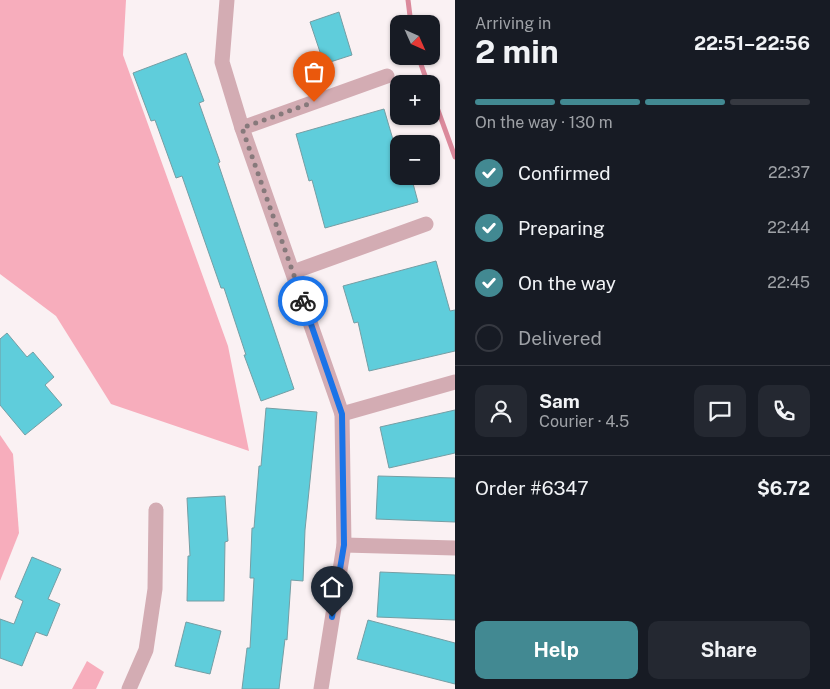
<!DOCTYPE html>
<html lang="en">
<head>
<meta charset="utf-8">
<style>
	:root { --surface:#171b24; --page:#242831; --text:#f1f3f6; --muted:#9ea1a6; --line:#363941; --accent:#428992 }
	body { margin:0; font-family:"Public Sans",sans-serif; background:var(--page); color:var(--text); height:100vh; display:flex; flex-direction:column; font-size:19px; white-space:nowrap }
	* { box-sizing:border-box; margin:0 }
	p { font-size:16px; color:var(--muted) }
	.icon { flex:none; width:28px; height:28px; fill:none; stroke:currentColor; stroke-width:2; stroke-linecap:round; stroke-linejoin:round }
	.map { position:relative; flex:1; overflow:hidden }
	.details { display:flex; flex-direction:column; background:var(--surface); width:375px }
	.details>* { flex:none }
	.needle { width:32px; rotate:135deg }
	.buttons { position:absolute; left:390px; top:15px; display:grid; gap:10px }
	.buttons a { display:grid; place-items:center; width:50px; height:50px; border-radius:10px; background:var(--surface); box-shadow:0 1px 4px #0004; font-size:25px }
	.pin { position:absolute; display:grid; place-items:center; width:42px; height:42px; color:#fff; margin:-51px -21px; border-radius:50% 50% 50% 0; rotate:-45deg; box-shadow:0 0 5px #0007 }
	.pin .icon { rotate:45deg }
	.courier { position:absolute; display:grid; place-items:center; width:50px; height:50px; margin:-25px; border:4px solid #1a73e8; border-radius:50%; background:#fff; color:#222; box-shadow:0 1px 6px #0007 }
	.head em { font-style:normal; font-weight:700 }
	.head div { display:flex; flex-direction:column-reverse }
	.head { display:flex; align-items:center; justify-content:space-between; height:85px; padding:0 20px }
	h1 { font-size:32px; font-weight:700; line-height:38px }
	.bar { display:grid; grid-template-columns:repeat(4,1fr); gap:8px 5px; align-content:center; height:60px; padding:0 20px }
	.bar i { height:6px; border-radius:4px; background:var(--line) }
	.bar .on { background:var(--accent) }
	.bar p { grid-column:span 4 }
	.line { display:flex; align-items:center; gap:12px; padding:0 20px; border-top:1px solid var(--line) }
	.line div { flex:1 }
	.round { display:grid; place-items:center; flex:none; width:52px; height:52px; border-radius:10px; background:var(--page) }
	ol { padding:0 20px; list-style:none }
	li { display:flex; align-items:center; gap:15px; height:55px }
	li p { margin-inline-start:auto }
	li .icon { padding:5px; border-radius:50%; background:var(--accent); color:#fff; stroke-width:4 }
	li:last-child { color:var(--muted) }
	li i { width:28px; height:28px; border:2px solid var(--line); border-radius:50% }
	.action { display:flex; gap:10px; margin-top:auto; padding:10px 20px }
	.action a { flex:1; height:58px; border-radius:10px; background:var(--accent); color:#fff; font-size:20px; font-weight:700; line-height:58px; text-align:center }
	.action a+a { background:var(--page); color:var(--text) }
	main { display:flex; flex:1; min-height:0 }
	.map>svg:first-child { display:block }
	.green { fill:#f7adbc }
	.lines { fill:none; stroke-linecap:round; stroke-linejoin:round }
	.stream { stroke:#db899b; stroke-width:5 }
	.building { fill:#5fcddb; stroke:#759ea4 }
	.minor { stroke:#d3acb3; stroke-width:15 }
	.done { stroke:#86797b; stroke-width:5; stroke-dasharray:0 9 }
	.route { stroke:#1a73e8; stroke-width:6 }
</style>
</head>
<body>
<main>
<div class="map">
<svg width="455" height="689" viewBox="0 0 455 689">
	<rect width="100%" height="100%" fill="#faf1f3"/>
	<g class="green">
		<path d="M0 0H126L123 55 228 346 249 451 111 404 56 316 0 274Z"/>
		<path d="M0 435 13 454 19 533 0 581Z"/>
		<path d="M87 661 104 672 96 689H72Z"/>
	</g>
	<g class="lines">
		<g class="stream">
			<path d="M408 0 411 24"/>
			<path d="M418 56 428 84"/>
			<path d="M431 91 455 157"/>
		</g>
	</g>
	<g class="building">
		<path d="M339 12 352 55 324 64 310 22Z"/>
		<path d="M186 53 204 101 199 103 220 162 218 163 294 389 261 401 244 355H246L224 288H221L182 176 176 178 155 120 151 121 133 73Z"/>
		<path d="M384 109 399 160V176H411L418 202 325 228 312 180 309 181 296 134Z"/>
		<path d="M436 261 450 311 455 310V351L369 371 358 322 354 323 343 286Z"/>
		<path d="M7 333 27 357 33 352 54 377 45 385 62 405 25 435 0 405V339Z"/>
		<path d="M266 408 317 412 305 530 303 581 291 580 287 640 285 639 279 689H242L247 648H250L254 578H250L252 528H254L259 466H261Z"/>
		<path d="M455 410V453L389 468 380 427Z"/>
		<path d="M378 476 455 478V522L376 519Z"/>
		<path d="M225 496 228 541 225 542 224 601H187L188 556H190L187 498Z"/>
		<path d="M32 557 61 569 48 599 60 604 47 636 36 632 22 666 0 658V619L14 624 23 601 15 597Z"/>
		<path d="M380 572 455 575V620L377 617Z"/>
		<path d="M368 620 455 643V684L357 659Z"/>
		<path d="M186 622 221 631 210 674 175 666Z"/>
	</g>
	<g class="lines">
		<g class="minor">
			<path d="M227 0 222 62 242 128 342 414 344 545 321 689"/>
			<path d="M242 128 387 76"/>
			<path d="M293 272 426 224"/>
			<path d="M342 414 455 382"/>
			<path d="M344 545 455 548"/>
			<path d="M129 689 146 650 155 589 156 510"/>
		</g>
	</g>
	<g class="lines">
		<path class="done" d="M303 301 242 128 314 102"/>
		<path class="route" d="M303 301 342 414 344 545 332 617"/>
	</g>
</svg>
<div class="buttons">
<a><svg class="needle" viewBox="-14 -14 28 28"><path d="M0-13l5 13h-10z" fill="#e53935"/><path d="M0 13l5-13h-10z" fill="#9ea1a6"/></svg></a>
<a>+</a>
<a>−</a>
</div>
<div class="pin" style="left:314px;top:102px;background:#ea580c"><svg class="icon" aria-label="bag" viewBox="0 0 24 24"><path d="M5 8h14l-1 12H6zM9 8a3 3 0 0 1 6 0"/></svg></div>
<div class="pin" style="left:332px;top:617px;background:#1f2937"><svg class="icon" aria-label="home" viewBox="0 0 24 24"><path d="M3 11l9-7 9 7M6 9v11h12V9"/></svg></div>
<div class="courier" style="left:303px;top:301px"><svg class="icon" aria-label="bike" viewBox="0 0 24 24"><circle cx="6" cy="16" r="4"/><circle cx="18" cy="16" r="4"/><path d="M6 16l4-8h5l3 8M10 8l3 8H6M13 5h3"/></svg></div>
</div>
<section class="details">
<div class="head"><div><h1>2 min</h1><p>Arriving in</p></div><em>22:51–22:56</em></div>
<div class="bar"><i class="on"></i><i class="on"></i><i class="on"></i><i></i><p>On the way · 130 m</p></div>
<ol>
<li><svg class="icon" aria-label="check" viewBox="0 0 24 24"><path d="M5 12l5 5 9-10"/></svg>Confirmed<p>22:37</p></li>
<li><svg class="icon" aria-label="check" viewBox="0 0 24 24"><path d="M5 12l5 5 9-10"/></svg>Preparing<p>22:44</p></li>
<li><svg class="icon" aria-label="check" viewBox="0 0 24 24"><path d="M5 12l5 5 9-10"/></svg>On the way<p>22:45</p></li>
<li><i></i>Delivered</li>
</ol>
<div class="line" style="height:90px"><a class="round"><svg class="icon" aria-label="person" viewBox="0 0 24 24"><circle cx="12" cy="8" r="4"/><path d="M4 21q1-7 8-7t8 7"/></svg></a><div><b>Sam</b><p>Courier · 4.5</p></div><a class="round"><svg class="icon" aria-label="chat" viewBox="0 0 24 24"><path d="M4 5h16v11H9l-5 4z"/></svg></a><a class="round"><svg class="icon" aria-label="phone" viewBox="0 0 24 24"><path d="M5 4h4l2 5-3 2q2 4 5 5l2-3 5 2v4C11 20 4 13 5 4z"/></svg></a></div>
<div class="line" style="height:65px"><div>Order #6347</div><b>$6.72</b></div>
<div class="action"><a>Help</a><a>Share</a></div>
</section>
</main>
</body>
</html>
